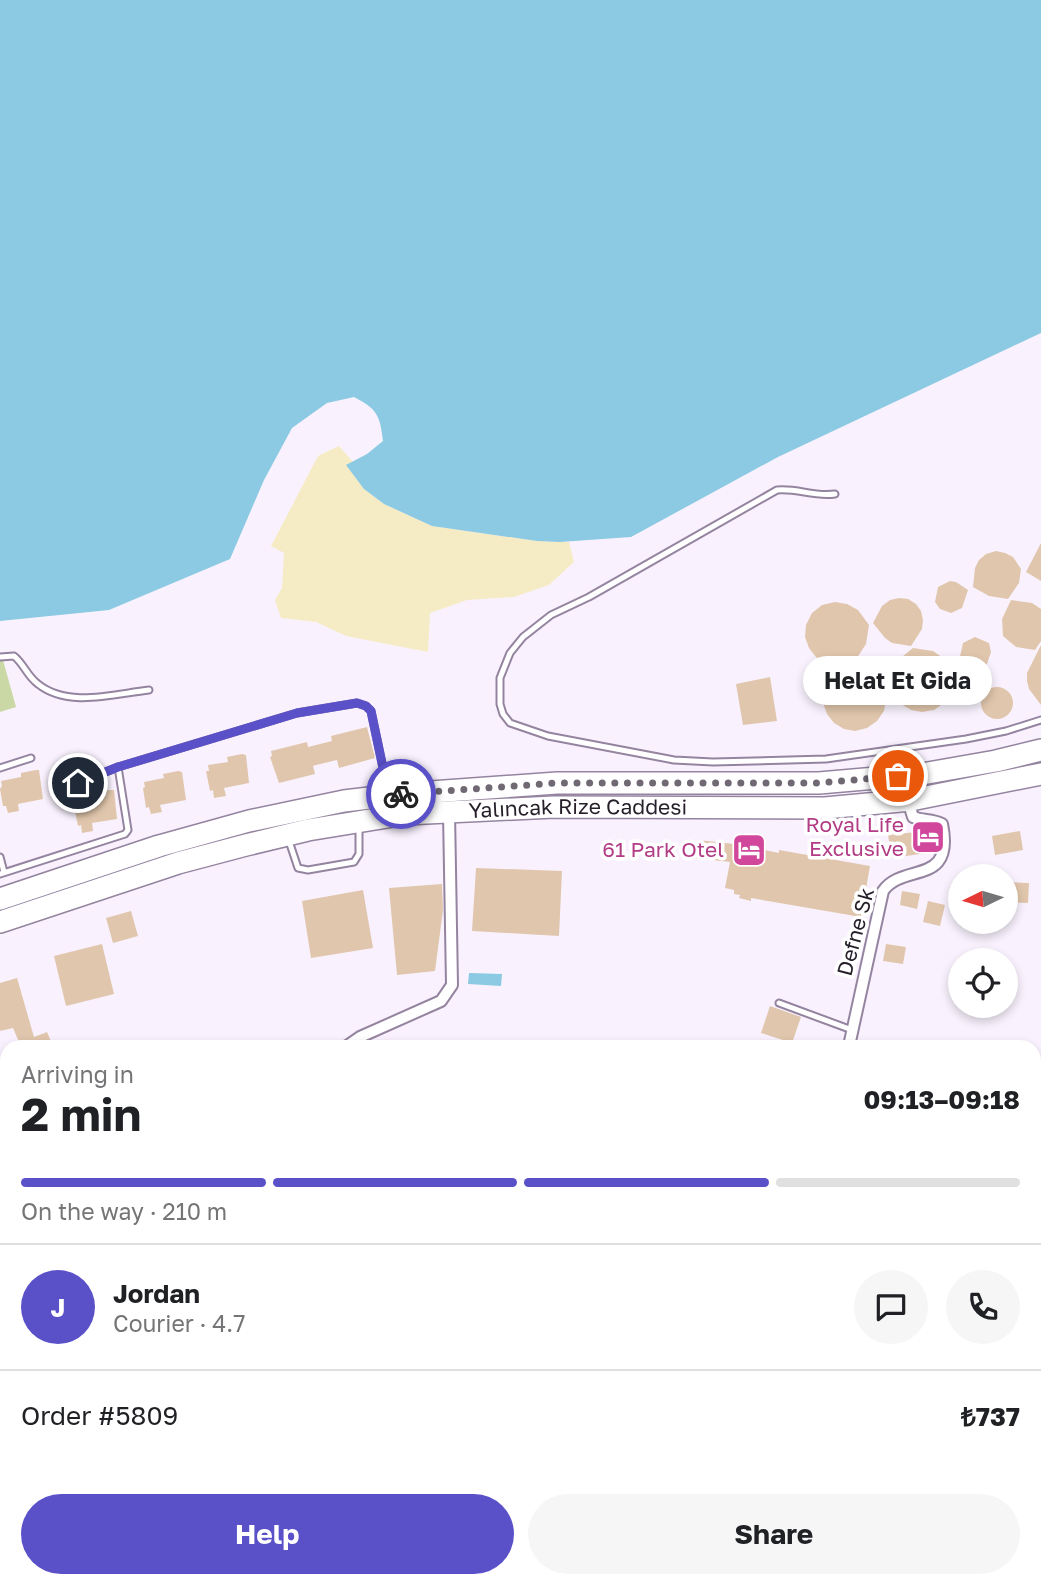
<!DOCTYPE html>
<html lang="en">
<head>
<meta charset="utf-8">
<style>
	:root { --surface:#fff; --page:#f6f6f6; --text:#202124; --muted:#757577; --line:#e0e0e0; --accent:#5a51c9 }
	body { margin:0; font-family:"Golos Text",sans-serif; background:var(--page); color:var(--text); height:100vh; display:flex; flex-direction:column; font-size:26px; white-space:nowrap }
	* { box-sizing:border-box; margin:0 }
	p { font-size:23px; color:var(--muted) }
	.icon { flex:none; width:38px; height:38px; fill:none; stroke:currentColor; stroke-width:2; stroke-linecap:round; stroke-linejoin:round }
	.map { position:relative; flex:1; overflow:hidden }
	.panel { position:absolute; left:0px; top:1040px; width:1041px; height:548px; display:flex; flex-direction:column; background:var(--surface); border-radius:21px 21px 0 0; box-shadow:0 4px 10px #0003 }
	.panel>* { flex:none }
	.needle { width:46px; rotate:265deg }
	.tools { position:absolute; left:948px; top:864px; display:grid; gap:14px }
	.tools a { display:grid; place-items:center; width:70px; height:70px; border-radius:50%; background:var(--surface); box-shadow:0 4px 10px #0003; font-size:35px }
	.pin { position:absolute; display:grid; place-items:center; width:60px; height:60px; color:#fff; margin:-30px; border:4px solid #fff; border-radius:50%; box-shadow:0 2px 7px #0007 }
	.courier { position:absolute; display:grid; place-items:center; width:70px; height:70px; margin:-35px; border:5px solid #5a51c9; border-radius:50%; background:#fff; color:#222; box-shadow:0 2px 9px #0007 }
	.bubble { position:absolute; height:49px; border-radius:24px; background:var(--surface); box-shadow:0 4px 10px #0003; font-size:23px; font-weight:700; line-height:49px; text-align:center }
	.overview em { font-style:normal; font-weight:700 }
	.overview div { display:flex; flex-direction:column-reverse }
	.overview { display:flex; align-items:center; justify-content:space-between; height:119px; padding:0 21px }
	h1 { font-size:46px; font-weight:700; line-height:52px }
	.bar { display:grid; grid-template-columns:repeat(4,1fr); gap:10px 7px; align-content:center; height:84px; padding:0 21px }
	.bar i { height:9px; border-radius:5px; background:var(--line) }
	.bar .on { background:var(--accent) }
	.bar p { grid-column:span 4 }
	.line { display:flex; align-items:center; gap:18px; padding:0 21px; border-top:2px solid var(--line) }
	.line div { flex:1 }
	.round { display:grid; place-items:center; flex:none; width:74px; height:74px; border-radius:37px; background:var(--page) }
	.primary-button { display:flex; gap:14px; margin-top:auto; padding:14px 21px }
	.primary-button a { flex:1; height:80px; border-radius:42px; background:var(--accent); color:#fff; font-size:28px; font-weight:700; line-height:80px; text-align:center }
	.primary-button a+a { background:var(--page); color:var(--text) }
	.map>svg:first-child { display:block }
	.green { fill:#cad8a5 }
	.sand { fill:#f5ecc6 }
	.water { fill:#8bcae2 }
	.building { fill:#e0c6ac }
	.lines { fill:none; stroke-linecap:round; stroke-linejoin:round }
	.lane-casing { stroke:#9484a0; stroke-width:9 }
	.street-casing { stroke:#9484a0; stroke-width:14 }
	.highway-casing { stroke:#9484a0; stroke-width:24 }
	.lane { stroke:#fff; stroke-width:5 }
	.street { stroke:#fff; stroke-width:10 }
	.highway { stroke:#fff; stroke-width:21 }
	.done { stroke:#706974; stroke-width:7; stroke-dasharray:0 12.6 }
	.route { stroke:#5a51c9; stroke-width:9 }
	.labels { text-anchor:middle; stroke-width:7; stroke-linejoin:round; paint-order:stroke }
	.street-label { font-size:21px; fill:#261f2a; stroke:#fff }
	.hotel-label { font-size:21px; fill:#b23c85; stroke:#fff; text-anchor:end }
</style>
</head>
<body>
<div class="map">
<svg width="1041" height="1587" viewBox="0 0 1041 1587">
	<rect width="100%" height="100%" fill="#f9f2fe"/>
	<path class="green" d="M3 660 16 707 0 712V661Z"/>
	<path class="sand" d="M339 446 353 462 347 465 364 489 384 504 432 526 537 541 569 542 574 562 549 585 514 597 467 600 430 613 428 652 346 636 316 622 281 618 275 600 282 588 284 553 271 546 318 456Z"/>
	<g class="water">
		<path d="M0 0H1041V333L778 457 631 537 560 542 537 541 432 526 384 504 364 489 346 465 367 454 383 441C380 415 377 409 354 397L327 403 292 428 264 480 230 559 109 610 0 621Z"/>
		<path d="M469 973 502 974 501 986 468 984Z"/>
	</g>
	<g class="building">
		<path d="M1041 543V581L1026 572Z"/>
		<path d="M996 551 1005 553 1013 557 1021 569 1019 583 1008 599 989 596 973 587 975 568 979 560 986 554Z"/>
		<path d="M950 581 956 582 968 590 962 608 951 613 940 609 935 602 938 587Z"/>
		<path d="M899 598 908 599 916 604 921 611 923 620 922 629 911 646 892 643 885 638 873 623 882 606 890 600Z"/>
		<path d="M1011 600 1032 603 1041 609V641L1035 650 1016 647 1003 636 1002 619Z"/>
		<path d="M835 602 847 604 858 610 869 625 866 644 851 667 826 663 816 657 809 648 805 637 806 625 812 613 822 605Z"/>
		<path d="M975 637 989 643 991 652 987 664 976 669 959 661 963 643Z"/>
		<path d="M1041 645V705L1029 689 1027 681V673Z"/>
		<path d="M913 648 933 651 949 662 953 680 951 692 944 703 934 710 922 712 911 710 901 704 888 687 884 711 877 721 867 728 855 731 844 729 834 723 827 714 823 703 824 692 830 680 846 667 866 670 886 683 897 661Z"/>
		<path d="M770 677 777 721 743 725 736 684Z"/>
		<circle cx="997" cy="703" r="16"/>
		<path d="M367 727 375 758 339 768 337 760 316 765 313 766 315 774 279 783 270 757 272 756 271 751 307 742 308 747 332 741 331 736Z"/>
		<path d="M242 754 246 755 249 783 224 788 226 796 214 798 213 790 210 791 206 771H209L208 765 228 762 227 757Z"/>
		<path d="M36 770H39L43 799 18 804 19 811 8 813 6 806H3L0 789 2 786 1 781 21 777V773Z"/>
		<path d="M178 771 182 772 186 800 160 805 162 812 151 814 149 807 146 808 143 788 145 787 144 782 164 778 163 774Z"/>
		<path d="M110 790H114L117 819 92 823 93 831 82 833 81 825 78 826 74 806H77L76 801 96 797 95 792Z"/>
		<path d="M935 830 936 843 934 852 892 858 888 835Z"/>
		<path d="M1020 831 1023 850 995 855 992 836Z"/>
		<path d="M698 840 734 844 779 853V850L870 866 861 917 751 898V901L739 898 740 895 734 894V890L725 888 730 862 695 858Z"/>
		<path d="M476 868 562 871 559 936 472 931Z"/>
		<path d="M1006 882 1029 883 1028 903 1006 902Z"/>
		<path d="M442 884 443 910 435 971 397 975 389 888Z"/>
		<path d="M363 890 373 948 311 958 302 901Z"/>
		<path d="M902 891 920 894 917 909 900 905Z"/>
		<path d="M928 901 945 905 940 926 923 922Z"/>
		<path d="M131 911 138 936 113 943 106 918Z"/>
		<path d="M102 944 114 994 66 1006 54 956Z"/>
		<path d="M886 944 906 947 903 964 883 961Z"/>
		<path d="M17 978 34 1037 47 1032 53 1046H10L19 1042 13 1028 0 1031V983Z"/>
		<path d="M770 1006 801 1017 792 1043 761 1033Z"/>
	</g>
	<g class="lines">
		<g class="lane-casing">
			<g id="lane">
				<path d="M835 494C813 497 798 488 777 490L589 597 551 615 523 637 510 653 500 678V704L503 714 510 723 548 736 674 760 713 762 826 759 966 739 1006 731 1041 720"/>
				<path d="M0 657 14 656C24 664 27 676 38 684 68 708 113 694 149 690"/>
				<path d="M0 768 31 758"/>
				<path d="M78 783 118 767 297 713 357 703 366 706 371 711 388 792"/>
				<path d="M289 841 298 868 308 870 354 862 359 854V826"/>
				<path d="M0 857 4 872"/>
				<path d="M0 874 125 834 128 830 118 767"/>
				<path d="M779 1003 852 1030"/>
				<path d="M0 1181 7 1180"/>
				<path d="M0 1237 7 1234"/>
				<path d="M1034 1359H1041"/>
				<path d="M0 1437 7 1435"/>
				<path d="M0 1512 7 1510"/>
				<path d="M44 1580 45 1587"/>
				<path d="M1011 1587 1014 1580"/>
			</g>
		</g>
		<g class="street-casing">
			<g id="street">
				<path d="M347 1046 360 1037 441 1001 452 985 449 812"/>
				<path d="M849 1046 883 891C903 862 955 887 942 824 932 819 923 821 913 817L908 801"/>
				<path d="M0 1369 7 1367"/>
				<path d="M1034 1556 1041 1560"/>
			</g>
		</g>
		<g class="highway-casing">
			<g id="highway">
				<path d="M0 899 159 846 249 821 344 801 403 794 557 783H819L922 774 996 761 1041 750"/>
				<path id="s1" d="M0 922 178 863 246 845 308 830 406 814 554 807 825 808 911 800 1041 774"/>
			</g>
		</g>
		<use href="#lane" class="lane"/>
		<use href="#street" class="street"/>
		<use href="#highway" class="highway"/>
	</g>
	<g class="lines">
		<path class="done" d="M401 794 557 783H819L898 776"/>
		<path class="route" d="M78 783 118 767 297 713 357 703 366 706 371 711 389 796 401 794"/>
	</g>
	<defs>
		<g id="hotel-square" transform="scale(1.75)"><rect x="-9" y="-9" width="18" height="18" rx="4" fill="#d1479c" stroke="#fff"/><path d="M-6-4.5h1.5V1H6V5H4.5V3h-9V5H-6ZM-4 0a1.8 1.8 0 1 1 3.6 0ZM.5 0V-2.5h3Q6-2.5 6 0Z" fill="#fff"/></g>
	</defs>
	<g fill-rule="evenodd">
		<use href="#hotel-square" x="928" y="837"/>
		<use href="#hotel-square" x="749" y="850"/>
	</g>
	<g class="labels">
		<g class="street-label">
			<text dy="7" stroke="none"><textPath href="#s1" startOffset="593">Yalıncak Rize Caddesi</textPath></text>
			<text transform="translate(856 932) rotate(-75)" y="7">Defne Sk</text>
		</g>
		<g class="hotel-label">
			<text x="904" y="832">Royal Life<tspan x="904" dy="24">Exclusive</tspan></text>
			<text x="724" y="857">61 Park Otel</text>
		</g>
	</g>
</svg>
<div class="tools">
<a><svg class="needle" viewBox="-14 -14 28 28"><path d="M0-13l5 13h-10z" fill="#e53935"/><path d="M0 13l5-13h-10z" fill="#757577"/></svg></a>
<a><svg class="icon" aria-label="locate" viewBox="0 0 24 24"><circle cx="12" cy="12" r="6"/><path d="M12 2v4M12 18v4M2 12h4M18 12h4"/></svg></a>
</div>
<div class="pin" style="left:898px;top:776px;background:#ea580c"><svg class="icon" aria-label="bag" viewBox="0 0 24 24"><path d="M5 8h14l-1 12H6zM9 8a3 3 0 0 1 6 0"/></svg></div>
<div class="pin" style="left:78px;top:783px;background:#1f2937"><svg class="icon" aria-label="home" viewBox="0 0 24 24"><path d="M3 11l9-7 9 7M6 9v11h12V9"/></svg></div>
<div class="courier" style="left:401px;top:794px"><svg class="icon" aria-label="bike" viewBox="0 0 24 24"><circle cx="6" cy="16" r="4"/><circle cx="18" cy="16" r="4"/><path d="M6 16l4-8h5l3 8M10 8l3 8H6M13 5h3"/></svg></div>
<div class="bubble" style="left:803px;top:656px;width:189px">Helat Et Gida</div>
<section class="panel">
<div class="overview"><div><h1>2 min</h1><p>Arriving in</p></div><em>09:13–09:18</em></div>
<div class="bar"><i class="on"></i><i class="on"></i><i class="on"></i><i></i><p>On the way · 210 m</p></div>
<div class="line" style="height:126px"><b class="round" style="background:var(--accent);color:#fff">J</b><div><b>Jordan</b><p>Courier · 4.7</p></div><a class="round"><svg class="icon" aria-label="chat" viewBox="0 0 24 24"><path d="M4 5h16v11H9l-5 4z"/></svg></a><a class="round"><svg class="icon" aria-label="phone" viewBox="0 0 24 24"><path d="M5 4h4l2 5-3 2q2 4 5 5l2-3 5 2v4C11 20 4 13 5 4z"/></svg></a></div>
<div class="line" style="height:91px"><div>Order #5809</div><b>₺737</b></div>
<div class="primary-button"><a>Help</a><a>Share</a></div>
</section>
</div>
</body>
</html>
